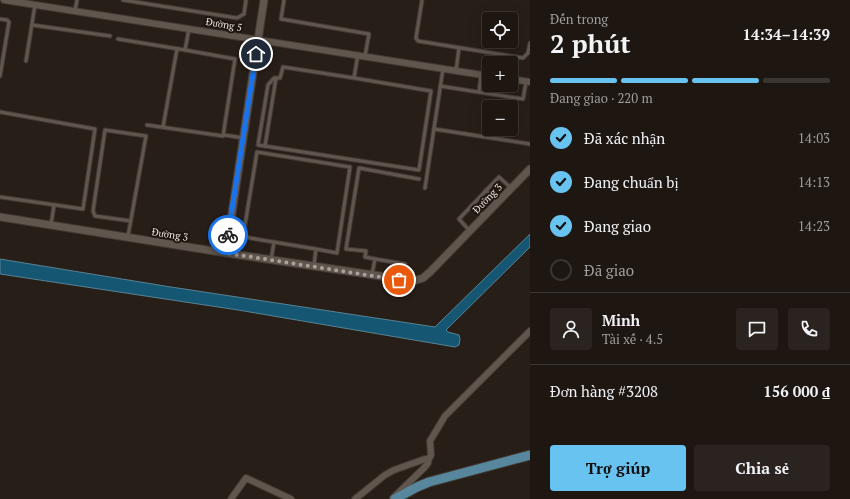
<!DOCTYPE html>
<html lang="vi">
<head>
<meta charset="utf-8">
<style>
	:root { --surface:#1d1611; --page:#2a231f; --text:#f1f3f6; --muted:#a09f9f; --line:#3b3531; --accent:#69c3f1 }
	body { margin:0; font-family:"PT Serif",serif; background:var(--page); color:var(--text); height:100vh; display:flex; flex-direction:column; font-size:15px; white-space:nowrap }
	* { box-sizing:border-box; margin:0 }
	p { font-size:13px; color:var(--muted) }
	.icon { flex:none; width:22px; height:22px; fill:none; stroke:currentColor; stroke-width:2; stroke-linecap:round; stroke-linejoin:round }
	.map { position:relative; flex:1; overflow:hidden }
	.side { display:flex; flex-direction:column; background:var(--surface); width:320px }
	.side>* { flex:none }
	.buttons { position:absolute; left:482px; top:12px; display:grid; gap:8px }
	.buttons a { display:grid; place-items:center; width:36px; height:36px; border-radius:4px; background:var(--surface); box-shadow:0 4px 16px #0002,0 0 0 1px var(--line); font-size:20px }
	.pin { position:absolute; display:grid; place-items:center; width:34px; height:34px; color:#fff; margin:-17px; border:2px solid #fff; border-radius:50%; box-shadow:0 1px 4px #0007 }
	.courier { position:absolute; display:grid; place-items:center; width:40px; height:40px; margin:-20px; border:3px solid #1a73e8; border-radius:50%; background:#fff; color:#222; box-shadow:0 1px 5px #0007 }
	.summary em { font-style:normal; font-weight:700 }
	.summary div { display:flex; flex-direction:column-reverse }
	.summary { display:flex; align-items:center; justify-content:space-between; height:68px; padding:0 20px }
	h1 { font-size:26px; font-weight:700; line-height:30px }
	.bar { display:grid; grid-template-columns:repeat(4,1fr); gap:6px 4px; align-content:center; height:48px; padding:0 20px }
	.bar i { height:5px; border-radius:3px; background:var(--line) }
	.bar .on { background:var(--accent) }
	.bar p { grid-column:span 4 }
	.line { display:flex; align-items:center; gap:10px; padding:0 20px; border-top:1px solid var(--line) }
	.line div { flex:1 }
	.round { display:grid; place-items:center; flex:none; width:42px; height:42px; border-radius:4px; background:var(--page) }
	ol { padding:0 20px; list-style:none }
	li { display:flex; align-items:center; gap:12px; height:44px }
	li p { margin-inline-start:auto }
	li .icon { padding:4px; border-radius:50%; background:var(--accent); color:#111; stroke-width:4 }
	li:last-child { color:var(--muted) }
	li i { width:22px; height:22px; border:2px solid var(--line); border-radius:50% }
	.primary-button { display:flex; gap:8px; margin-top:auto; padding:8px 20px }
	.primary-button a { flex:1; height:46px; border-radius:4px; background:var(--accent); color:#111; font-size:16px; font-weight:700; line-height:46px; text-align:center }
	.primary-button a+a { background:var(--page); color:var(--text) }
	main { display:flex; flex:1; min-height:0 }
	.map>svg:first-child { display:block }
	.water { fill:#155672; stroke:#568294 }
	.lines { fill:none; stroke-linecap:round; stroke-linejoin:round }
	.service-casing { stroke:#413935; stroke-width:5 }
	.minor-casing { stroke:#413935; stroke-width:8 }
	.tertiary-casing { stroke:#413935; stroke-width:9 }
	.primary-casing { stroke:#413935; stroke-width:11 }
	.service { stroke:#61564e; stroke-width:3 }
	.minor { stroke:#61564e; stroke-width:6 }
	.tertiary { stroke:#61564e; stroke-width:7 }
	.primary { stroke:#57879d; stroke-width:9 }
	.done { stroke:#a9a19c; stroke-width:4; stroke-dasharray:0 7.2 }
	.route { stroke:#1a73e8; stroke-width:5 }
	.labels { text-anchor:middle; stroke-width:4; stroke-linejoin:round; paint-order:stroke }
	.street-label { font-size:10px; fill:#efe8e4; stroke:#1e150e }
</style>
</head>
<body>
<main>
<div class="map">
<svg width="530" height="499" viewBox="0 0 530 499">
	<rect width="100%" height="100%" fill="#271e17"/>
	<path class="water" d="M530 234V247L446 330 448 332 459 335 460 339 459 345 455 347 238 310 0 274V259L171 287 435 327Z"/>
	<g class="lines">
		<g class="service-casing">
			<g id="service">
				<path d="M123 0 237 18 244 14 246 0"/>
				<path d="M284 0 281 19 369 34 365 56"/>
				<path d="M422 0 416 38 418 41 523 58 528 53 530 43"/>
				<path d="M75 11 77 0"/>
				<path d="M0 19 7 20 9 22 0 76"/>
				<path d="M32 25 110 36"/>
				<path d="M118 39 185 50 189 29"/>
				<path d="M26 61 35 5"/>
				<path d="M456 71 459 48"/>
				<path d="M354 78 431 91 419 170 258 145 268 85 274 78H280L283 67 354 78 358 54"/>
				<path d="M440 86 523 99 526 82"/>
				<path d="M479 92 481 75"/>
				<path d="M0 112 95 129 83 209 0 197"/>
				<path d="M147 125 223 136 235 59 185 50"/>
				<path d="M163 127 177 49"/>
				<path d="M434 129 530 144"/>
				<path d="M224 135 244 138"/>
				<path d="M265 146 276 78"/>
				<path d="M425 188 443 69"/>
				<path d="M486 190 498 202"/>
				<path d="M472 205 484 216"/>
				<path d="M51 225 54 205"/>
				<path d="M469 230 459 219 499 177 511 188"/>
				<path d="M128 236 146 136 105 130 93 211 95 216 131 221"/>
				<path d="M375 259 365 257 366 251 346 249 359 168 419 179"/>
				<path d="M271 260 274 242"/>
				<path d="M314 265 316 249 337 253 350 167 257 152 244 231 245 236 250 238 316 249"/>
				<path d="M372 274 375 259 405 264"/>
			</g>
		</g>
		<g class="minor-casing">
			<g id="minor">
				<path d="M4 0 489 76"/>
				<path d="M511 79 530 82"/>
				<path d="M428 461 431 455 430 441 445 416 530 331"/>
				<path d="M231 499 246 478 291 499"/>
				<path d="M355 499 385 475 394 470 425 459 428 461V463L425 467 393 498"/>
			</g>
		</g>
		<g class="tertiary-casing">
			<g id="tertiary">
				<path d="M0 217 226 253 414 281 423 278 430 272 530 169"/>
				<path d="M226 253 264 0"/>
			</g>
		</g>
		<g class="primary-casing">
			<path id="primary" d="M395 499 417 487 429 482 530 455"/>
		</g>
		<use href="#service" class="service"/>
		<use href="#minor" class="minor"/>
		<use href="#tertiary" class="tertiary"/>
		<use href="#primary" class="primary"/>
	</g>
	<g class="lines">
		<path class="done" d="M228 235 226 253 399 280"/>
		<path class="route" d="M228 235 256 54"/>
	</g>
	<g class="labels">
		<g class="street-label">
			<text transform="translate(224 24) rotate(10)" y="4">Đường 5</text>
			<text transform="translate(487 198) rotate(-46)" y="4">Đường 3</text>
			<text transform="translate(170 234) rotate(9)" y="4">Đường 3</text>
		</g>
	</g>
</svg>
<div class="buttons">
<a><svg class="icon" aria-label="locate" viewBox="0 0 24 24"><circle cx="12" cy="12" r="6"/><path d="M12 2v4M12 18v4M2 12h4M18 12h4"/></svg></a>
<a>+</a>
<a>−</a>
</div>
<div class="pin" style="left:399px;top:280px;background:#ea580c"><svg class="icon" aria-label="bag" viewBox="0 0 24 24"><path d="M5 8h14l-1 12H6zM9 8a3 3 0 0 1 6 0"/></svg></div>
<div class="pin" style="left:256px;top:54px;background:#1f2937"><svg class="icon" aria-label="home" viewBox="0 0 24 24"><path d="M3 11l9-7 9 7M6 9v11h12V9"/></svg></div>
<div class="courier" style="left:228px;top:235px"><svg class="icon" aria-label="bike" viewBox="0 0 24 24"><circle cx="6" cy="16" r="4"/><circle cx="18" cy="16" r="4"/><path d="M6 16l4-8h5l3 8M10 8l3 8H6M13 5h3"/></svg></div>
</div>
<section class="side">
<div class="summary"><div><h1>2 phút</h1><p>Đến trong</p></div><em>14:34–14:39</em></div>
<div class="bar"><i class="on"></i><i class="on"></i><i class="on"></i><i></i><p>Đang giao · 220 m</p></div>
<ol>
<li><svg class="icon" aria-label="check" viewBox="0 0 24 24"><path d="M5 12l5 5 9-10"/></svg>Đã xác nhận<p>14:03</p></li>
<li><svg class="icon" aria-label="check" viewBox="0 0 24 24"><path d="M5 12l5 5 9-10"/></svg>Đang chuẩn bị<p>14:13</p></li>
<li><svg class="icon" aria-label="check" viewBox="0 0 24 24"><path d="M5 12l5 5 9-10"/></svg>Đang giao<p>14:23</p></li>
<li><i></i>Đã giao</li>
</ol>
<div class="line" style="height:72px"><a class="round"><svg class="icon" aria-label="person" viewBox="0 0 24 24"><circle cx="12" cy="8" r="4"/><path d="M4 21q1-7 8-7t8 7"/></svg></a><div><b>Minh</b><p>Tài xế · 4.5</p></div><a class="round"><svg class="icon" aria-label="chat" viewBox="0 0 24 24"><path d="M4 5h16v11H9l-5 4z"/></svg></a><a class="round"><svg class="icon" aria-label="phone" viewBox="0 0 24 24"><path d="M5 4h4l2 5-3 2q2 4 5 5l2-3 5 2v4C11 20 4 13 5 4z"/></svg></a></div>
<div class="line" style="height:52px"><div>Đơn hàng #3208</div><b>156 000 ₫</b></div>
<div class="primary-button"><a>Trợ giúp</a><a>Chia sẻ</a></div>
</section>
</main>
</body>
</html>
